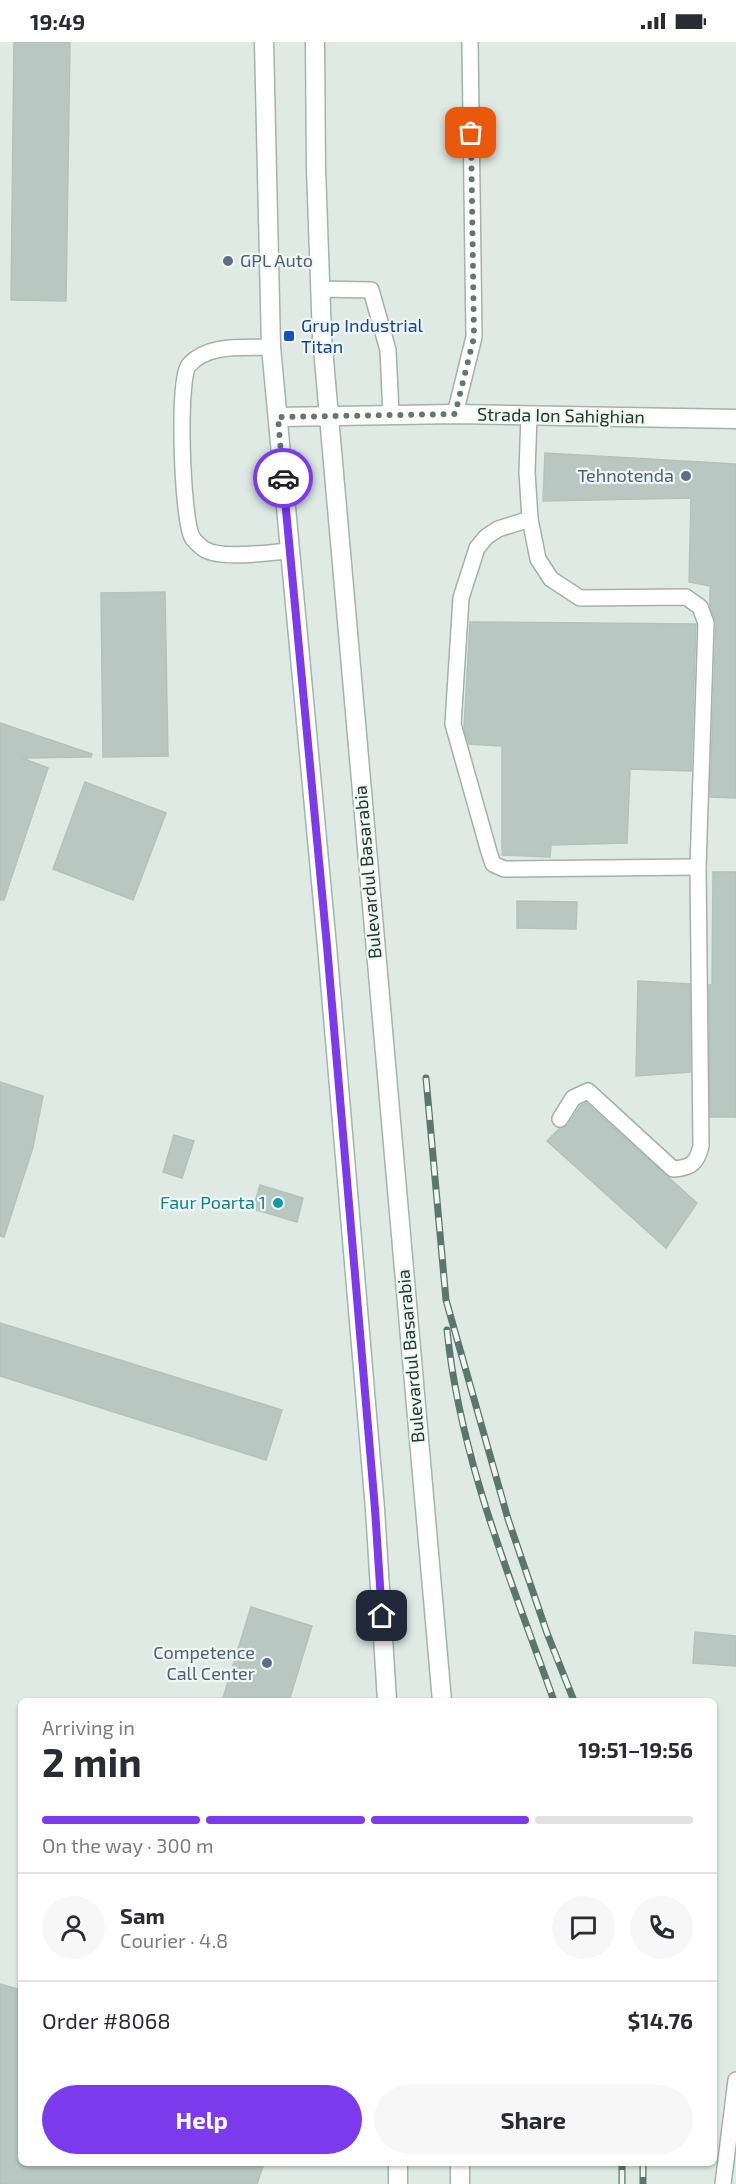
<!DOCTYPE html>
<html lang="en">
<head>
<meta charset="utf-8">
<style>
	:root { --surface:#fff; --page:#f7f7f7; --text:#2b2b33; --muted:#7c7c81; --line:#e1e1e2; --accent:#7c3aed }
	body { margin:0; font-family:"Exo 2",sans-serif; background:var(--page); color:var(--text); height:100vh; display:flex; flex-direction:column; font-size:22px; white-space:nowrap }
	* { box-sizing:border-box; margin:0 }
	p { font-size:20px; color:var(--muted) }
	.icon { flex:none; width:33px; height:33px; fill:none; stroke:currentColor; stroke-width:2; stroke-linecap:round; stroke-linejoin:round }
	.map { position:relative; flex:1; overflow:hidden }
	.sheet { position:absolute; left:18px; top:1656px; width:699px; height:468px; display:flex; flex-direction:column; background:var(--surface); border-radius:9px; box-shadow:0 2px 4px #0004 }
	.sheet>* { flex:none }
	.pin { position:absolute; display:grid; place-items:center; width:51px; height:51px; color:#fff; margin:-26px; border-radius:12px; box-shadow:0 3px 9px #0006 }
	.courier { position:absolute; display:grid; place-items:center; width:60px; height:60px; margin:-30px; border:4px solid #7c3aed; border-radius:50%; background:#fff; color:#222; box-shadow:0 2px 8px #0007 }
	.head em { font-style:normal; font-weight:700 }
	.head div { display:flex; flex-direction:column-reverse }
	.head { display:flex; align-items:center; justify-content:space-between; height:102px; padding:0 24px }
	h1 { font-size:39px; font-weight:700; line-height:45px }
	.bar { display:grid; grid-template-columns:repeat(4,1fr); gap:9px 6px; align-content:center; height:72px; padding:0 24px }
	.bar i { height:8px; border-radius:4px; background:var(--line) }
	.bar .current { background:var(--accent) }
	.bar p { grid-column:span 4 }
	.line { display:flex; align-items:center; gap:15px; padding:0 24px; border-top:2px solid var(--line) }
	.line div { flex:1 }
	.round { display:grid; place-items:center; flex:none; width:63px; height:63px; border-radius:32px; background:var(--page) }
	.primary-button { display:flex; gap:12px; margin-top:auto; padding:12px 24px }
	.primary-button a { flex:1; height:69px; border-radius:36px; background:var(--accent); color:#fff; font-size:24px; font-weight:700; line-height:69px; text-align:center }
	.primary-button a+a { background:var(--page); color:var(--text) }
	.status { display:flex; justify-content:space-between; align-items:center; height:42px; padding:0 30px; background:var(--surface); direction:ltr }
	.status svg { height:16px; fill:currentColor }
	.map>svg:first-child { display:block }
	.building { fill:#b8c7c1; stroke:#b2c3bc; stroke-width:1.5 }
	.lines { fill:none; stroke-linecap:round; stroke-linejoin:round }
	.service-casing { stroke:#a2b1ac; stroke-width:18 }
	.minor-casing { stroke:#a2b1ac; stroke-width:21 }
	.secondary-casing { stroke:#9fb5ad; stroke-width:21 }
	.service { stroke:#fff; stroke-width:15 }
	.minor { stroke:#fff; stroke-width:18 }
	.secondary { stroke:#fff; stroke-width:18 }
	.rail-casing { stroke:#5b756f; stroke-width:7 }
	.rail { stroke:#f0f7f3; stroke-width:4.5; stroke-dasharray:14; stroke-linecap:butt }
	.done { stroke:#647771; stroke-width:6; stroke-dasharray:0 10.8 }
	.route { stroke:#7c3aed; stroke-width:8 }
	.service-dot { fill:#5c6f8a; stroke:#f0f7f3; stroke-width:2 }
	.transit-dot { fill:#1a4fb4; stroke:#f0f7f3; stroke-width:2 }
	.culture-dot { fill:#0f9aa8; stroke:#f0f7f3; stroke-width:2 }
	.labels { text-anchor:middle; stroke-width:4.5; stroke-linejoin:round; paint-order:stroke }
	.service-label { font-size:18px; fill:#4e5e75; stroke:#f0f7f3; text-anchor:end }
	.transit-label { font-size:18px; fill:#164399; stroke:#f0f7f3; text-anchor:start }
	.street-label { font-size:18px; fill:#213933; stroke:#f0f7f3 }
	.culture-label { font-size:18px; fill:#0d838f; stroke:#f0f7f3; text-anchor:end }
</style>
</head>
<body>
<div class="status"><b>19:49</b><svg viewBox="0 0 49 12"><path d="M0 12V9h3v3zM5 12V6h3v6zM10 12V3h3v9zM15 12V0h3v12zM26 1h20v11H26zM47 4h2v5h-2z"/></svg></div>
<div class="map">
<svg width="736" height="2142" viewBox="0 0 736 2142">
	<rect width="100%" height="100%" fill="#dfeae5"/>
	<g class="building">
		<path d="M14 0H70L66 259 11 258Z"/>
		<path d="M545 411 736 422V756L710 755 716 581 710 564V544L689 540 691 456 543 459Z"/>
		<path d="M165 550 168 714 103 715 101 551Z"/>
		<path d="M470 580 696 582 691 729 630 727 627 801 551 803 550 815 502 813V704L469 702 464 686Z"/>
		<path d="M0 681 92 712 91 715 22 716 48 726 4 858H0Z"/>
		<path d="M85 740 166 771 133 858 53 827Z"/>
		<path d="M713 830H736V1075H710L709 943H712Z"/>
		<path d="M517 859 577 860 576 887 517 886Z"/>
		<path d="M638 939 690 942V1030L636 1034Z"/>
		<path d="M0 1040 43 1054 33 1105 4 1195 0 1194Z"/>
		<path d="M586 1061 697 1161 666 1206 547 1099 559 1087 568 1083 580 1064Z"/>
		<path d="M174 1093 194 1099 182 1136 163 1130Z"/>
		<path d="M260 1143 303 1156 297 1180 253 1167Z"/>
		<path d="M0 1281 282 1368 266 1418 0 1334Z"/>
		<path d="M251 1565 312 1584 289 1659H222Z"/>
		<path d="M695 1590 736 1594V1624L693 1621Z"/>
		<path d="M0 1942 21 1948V2121H264L257 2142H0Z"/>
	</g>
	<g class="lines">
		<g class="service-casing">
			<g id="service">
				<path d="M320 247 371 248 388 308 391 372"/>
				<path d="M271 305C244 306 208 301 189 323 177 337 182 476 192 495 194 499 201 505 204 507 221 518 270 510 291 509"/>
				<path d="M455 372 474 295 470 0"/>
				<path d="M529 374 527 430 530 477 498 487 486 495 477 506 461 556 453 682 489 810 493 822 504 827 698 825"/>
				<path d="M530 477 538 517 551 537 580 556 686 555 700 565 706 581 698 825 701 1104C697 1121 691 1126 673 1127L588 1049 573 1056 560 1077"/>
				<path d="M723 2142 736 2038"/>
			</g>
		</g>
		<g class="minor-casing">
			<path id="minor" d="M278 375 455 372 736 377"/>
		</g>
		<g class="secondary-casing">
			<g id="secondary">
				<path d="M264 0 271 305 327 904 375 1467 387 1659"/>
				<path d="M315 0 316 127 322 295 442 1659"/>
				<path d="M460 2121V2142"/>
				<path d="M398 2142V2121"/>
			</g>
		</g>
		<use href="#service" class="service"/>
		<use href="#minor" class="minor"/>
		<use href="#secondary" class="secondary"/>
		<g class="rail-casing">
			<g id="rail">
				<path d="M426 1036 446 1258 508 1477 547 1591 574 1659"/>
				<path d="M447 1288C460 1417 511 1538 554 1659"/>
				<path d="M643 2121V2142"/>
				<path d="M622 2142V2121"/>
			</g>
		</g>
		<use href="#rail" class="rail"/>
	</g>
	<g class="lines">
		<path class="done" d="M283 436 278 375 455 372 474 295 471 91"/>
		<path class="route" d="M283 436 327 904 375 1467 382 1574"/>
	</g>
	<g class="service-dot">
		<circle cx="228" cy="219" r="6"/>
		<circle cx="686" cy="434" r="6"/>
		<circle cx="267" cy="1621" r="6"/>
	</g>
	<rect class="transit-dot" x="283" y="288" width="12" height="12" rx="3"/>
	<circle class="culture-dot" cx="278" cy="1161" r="6"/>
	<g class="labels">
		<g class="service-label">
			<text x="240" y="225" text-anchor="start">GPL Auto</text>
			<text x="674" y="440">Tehnotenda</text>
			<text x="255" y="1617">Competence<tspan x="255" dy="21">Call Center</tspan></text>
		</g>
		<g class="transit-label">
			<text x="301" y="290">Grup Industrial<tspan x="301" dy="21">Titan</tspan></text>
		</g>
		<g class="street-label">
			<text transform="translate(561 374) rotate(1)" y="6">Strada Ion Sahighian</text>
			<text transform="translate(368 830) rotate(-95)" y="6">Bulevardul Basarabia</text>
			<text transform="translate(411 1314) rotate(-95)" y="6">Bulevardul Basarabia</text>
		</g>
		<g class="culture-label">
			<text x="266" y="1167">Faur Poarta 1</text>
		</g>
	</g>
</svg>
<div class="pin" style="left:471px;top:91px;background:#ea580c"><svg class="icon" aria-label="bag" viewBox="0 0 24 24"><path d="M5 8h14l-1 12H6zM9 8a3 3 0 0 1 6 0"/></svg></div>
<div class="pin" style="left:382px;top:1574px;background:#1f2937"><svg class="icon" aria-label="home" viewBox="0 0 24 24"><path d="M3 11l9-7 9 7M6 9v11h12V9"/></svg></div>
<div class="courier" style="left:283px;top:436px"><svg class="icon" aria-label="car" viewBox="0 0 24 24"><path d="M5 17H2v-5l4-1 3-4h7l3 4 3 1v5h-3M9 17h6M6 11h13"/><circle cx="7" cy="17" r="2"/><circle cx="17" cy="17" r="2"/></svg></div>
<section class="sheet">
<div class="head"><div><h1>2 min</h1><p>Arriving in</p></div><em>19:51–19:56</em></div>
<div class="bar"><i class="current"></i><i class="current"></i><i class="current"></i><i></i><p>On the way · 300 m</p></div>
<div class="line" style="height:108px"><a class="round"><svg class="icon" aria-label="person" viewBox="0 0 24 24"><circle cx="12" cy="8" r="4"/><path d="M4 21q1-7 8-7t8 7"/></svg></a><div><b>Sam</b><p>Courier · 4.8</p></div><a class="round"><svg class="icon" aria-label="chat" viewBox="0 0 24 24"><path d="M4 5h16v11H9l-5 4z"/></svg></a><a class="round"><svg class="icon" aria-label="phone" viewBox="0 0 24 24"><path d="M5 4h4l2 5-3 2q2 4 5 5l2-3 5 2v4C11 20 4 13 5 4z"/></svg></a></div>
<div class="line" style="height:78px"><div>Order #8068</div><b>$14.76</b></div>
<div class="primary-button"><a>Help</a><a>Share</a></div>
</section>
</div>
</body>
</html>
